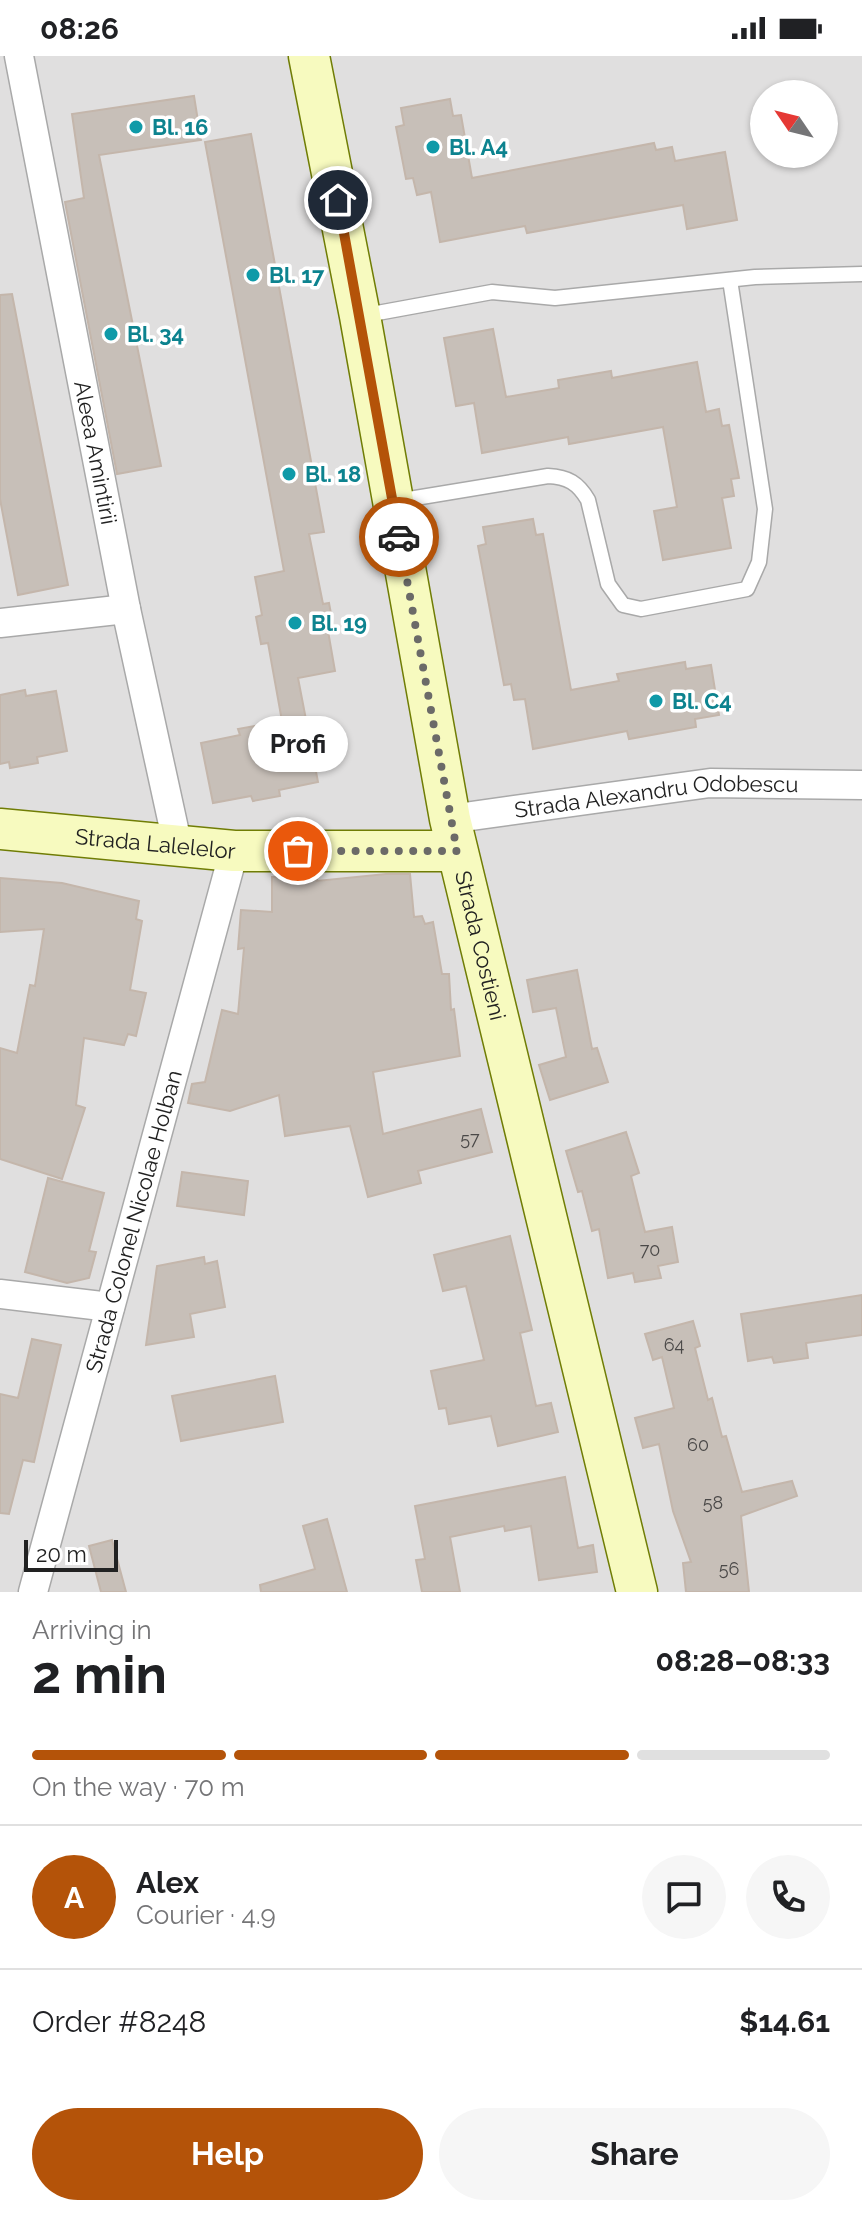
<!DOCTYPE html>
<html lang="en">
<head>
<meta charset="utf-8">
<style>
	:root { --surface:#fff; --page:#f6f6f6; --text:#202124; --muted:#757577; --line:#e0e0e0; --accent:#b45309 }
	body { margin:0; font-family:Raleway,sans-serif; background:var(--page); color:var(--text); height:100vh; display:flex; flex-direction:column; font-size:30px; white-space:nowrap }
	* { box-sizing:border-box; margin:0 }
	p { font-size:26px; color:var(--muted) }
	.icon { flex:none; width:44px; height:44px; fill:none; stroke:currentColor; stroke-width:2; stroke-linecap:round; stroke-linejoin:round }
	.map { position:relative; height:1536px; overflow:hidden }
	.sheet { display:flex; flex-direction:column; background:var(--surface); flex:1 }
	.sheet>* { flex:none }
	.needle { width:52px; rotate:305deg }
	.fabs { position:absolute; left:750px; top:24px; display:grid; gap:16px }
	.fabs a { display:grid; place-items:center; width:88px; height:88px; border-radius:50%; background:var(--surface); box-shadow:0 2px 6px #0004; font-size:40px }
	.scale { position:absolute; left:24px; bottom:20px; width:94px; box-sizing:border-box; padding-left:8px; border:4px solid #222; border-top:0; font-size:22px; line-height:28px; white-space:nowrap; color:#222; -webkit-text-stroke:6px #fff; paint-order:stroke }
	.pin { position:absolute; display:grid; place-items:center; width:68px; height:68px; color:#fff; margin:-34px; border:4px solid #fff; border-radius:50%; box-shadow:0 2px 8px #0007 }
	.courier { position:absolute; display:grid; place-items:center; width:80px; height:80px; margin:-40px; border:6px solid #b45309; border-radius:50%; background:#fff; color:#222; box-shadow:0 2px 10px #0007 }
	.bubble { position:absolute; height:56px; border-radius:28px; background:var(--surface); box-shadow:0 2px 6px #0004; font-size:26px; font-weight:700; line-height:56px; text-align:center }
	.head em { font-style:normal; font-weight:700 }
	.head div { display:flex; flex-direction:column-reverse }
	.head { display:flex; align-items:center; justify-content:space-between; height:136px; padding:0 32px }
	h1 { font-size:52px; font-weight:700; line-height:60px }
	.bar { display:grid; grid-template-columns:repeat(4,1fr); gap:12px 8px; align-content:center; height:96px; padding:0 32px }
	.bar i { height:10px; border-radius:6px; background:var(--line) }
	.bar .on { background:var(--accent) }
	.bar p { grid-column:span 4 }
	.line { display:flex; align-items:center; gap:20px; padding:0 32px; border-top:2px solid var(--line) }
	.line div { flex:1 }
	.round { display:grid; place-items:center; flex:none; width:84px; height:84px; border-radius:42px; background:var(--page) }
	.cta { display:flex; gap:16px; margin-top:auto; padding:16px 32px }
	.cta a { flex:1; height:92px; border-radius:48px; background:var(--accent); color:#fff; font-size:32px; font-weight:700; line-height:92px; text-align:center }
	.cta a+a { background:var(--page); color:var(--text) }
	.status { display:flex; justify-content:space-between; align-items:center; height:56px; padding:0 40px; background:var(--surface); direction:ltr }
	.status svg { height:22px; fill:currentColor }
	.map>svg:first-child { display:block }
	.residential { fill:#e0dfdf; fill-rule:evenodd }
	.building { fill:#c7bfb8; stroke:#c4b6ab; stroke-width:2 }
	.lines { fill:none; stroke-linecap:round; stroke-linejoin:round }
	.lane-casing { stroke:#a9a9a9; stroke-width:17 }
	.street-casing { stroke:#a9a9a9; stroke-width:31 }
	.secondary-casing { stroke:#707d05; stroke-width:43 }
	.lane { stroke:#fff; stroke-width:14 }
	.street { stroke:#fff; stroke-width:28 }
	.secondary { stroke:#f7fabf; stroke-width:40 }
	.done { stroke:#6b6a68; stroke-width:8; stroke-dasharray:0 14.4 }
	.route { stroke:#b45309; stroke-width:10 }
	.culture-dot { fill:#0f9aa8; stroke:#fff; stroke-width:3 }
	.labels { text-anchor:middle; stroke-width:7; stroke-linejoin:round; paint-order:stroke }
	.number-label { font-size:18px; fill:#4b4948 }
	.culture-label { font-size:22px; font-weight:bold; fill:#0d838f; stroke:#fff; text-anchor:start }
	.street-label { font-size:22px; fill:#222; stroke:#fff }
</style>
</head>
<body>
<div class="status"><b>08:26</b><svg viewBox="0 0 49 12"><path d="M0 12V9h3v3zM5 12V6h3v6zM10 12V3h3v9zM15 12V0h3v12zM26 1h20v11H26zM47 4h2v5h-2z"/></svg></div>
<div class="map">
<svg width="862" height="1536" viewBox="0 0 862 1536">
	<rect width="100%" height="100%" fill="#f2efe9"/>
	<path class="residential" d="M0 0H862V1536H0ZM764 38H824V98H764Z"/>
	<g class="building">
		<path d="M194 40 201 84 99 99 161 410 117 418 65 146 84 142 72 58Z"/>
		<path d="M450 43 453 60 461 59 472 122 654 87 656 94 672 91 675 105 725 96 737 164 687 173 683 149 527 177 525 170 440 186 431 136 417 139 413 122 406 123 396 71 404 69 401 52Z"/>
		<path d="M251 78 324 476 309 478 323 548 329 547 334 574 328 575 335 615 298 622 318 726 279 734 280 740 253 745 251 740 213 747 201 687 240 679 238 673 282 665 268 587 261 588 256 561 262 559 255 521 284 515 205 86Z"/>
		<path d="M12 238 68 529 18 539 0 443V239Z"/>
		<path d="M493 273 506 341 559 332 558 324 611 315 612 322 697 306 706 356 719 353 722 370 729 369 739 422 731 423 734 440 722 442 731 492 663 504 654 455 677 451 663 371 569 388 568 381 482 397 474 347 456 350 444 282Z"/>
		<path d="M533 463 536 479 543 478 571 634 619 625 617 618 685 606 686 613 711 609 719 659 695 663 696 671 629 683 627 675 533 693 525 643 514 644 511 628 504 629 478 490 486 488 483 471Z"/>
		<path d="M25 634 26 640 56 635 67 695 37 701 38 707 10 712 9 706 0 708V639Z"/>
		<path d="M386 818H410L414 861 422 860 425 868 433 866 442 918H449L451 954 454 953 460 1000 373 1016 383 1078 481 1053 492 1096 418 1115 421 1127 368 1141 350 1070 285 1080 279 1039 230 1055 188 1047 192 1028 205 1026 222 954 238 958 244 892 238 893 241 854 272 856V821H317V825Z"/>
		<path d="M0 822 62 827 139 845 136 863 142 865 130 934 146 937 136 980 128 978 124 989 84 982 76 1049 85 1052 62 1123 0 1103V992L17 997 30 929 35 930 44 873 0 876Z"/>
		<path d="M577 914 592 993 597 992 608 1026 550 1044 539 1009 566 1001 556 952 533 956 527 924Z"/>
		<path d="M626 1076 639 1117 631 1120 645 1176 672 1171 678 1206 658 1210 661 1222 635 1226 633 1217 608 1222 599 1173 592 1175 582 1135 578 1136 566 1095Z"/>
		<path d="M182 1116 248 1125 244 1159 177 1150Z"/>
		<path d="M48 1122 104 1137 89 1195 96 1196 89 1222 67 1227 25 1216Z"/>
		<path d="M510 1180 532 1274 520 1277 536 1350 551 1347 558 1376 498 1390 491 1360 449 1368 446 1352 439 1353 431 1315 484 1304 466 1230 443 1235 434 1199Z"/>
		<path d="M204 1201 205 1208 217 1205 225 1251 190 1258 194 1281 146 1289 157 1210Z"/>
		<path d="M862 1239V1279L806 1287 808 1302 774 1307 772 1301 748 1305 741 1258Z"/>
		<path d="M693 1265 700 1290 695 1292 708 1344 712 1342 722 1381 726 1380 742 1436 792 1425 797 1440 741 1460 749 1536H686L683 1507 691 1506 673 1455 659 1388 643 1392 635 1362 674 1352 662 1301 653 1304 645 1278Z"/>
		<path d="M32 1283 61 1289 34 1406 23 1404 9 1458 0 1457V1338L18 1342Z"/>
		<path d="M275 1320 283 1366 181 1385 172 1340Z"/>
		<path d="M565 1421 578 1492 593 1489 597 1516 539 1524 531 1470 505 1475 504 1470 450 1481 460 1536H422L416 1504 425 1503 415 1450Z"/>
		<path d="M327 1463 347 1536H261L260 1529 315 1513 303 1470Z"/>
		<path d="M112 1484 126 1536H101L89 1490Z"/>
	</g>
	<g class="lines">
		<g class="lane-casing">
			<g id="lane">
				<path d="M361 260 492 236 555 242 755 221 862 218"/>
				<path d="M397 445 548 420C568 421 578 427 588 444L608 528 623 549 641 553 747 533 759 506 765 453 730 224"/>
			</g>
		</g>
		<g class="street-casing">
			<g id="street">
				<path id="s1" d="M19 0 126 553 178 791"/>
				<path d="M0 567 126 553"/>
				<path id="s2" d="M450 763 710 727 862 729"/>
				<path d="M0 1238 110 1251"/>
				<path id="s3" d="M33 1536 234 795"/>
			</g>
		</g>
		<g class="secondary-casing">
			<g id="secondary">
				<path id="s4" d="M309 0 360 260 450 763 637 1536"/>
				<path id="s5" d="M0 773 234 795H457"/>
			</g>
		</g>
		<use href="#lane" class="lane"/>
		<use href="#street" class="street"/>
		<use href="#secondary" class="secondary"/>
	</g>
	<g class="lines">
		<path class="done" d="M298 795H457L399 481"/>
		<path class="route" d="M338 144 399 481"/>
	</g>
	<g class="culture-dot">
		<circle cx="136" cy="71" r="8"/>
		<circle cx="433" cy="91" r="8"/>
		<circle cx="253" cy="219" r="8"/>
		<circle cx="111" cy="278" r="8"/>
		<circle cx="289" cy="418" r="8"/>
		<circle cx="295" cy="567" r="8"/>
		<circle cx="656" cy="645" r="8"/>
	</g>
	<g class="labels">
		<g class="number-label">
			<text x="470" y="1089">57</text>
			<text x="650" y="1200">70</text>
			<text x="674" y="1295">64</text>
			<text x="698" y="1395">60</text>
			<text x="713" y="1453">58</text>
			<text x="729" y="1519">56</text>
		</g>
		<g class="culture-label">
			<text x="152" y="79">Bl. 16</text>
			<text x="449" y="99">Bl. A4</text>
			<text x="269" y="227">Bl. 17</text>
			<text x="127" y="286">Bl. 34</text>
			<text x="305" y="426">Bl. 18</text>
			<text x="311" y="575">Bl. 19</text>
			<text x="672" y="653">Bl. C4</text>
		</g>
		<g class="street-label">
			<text dy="8" stroke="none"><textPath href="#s1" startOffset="404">Aleea Amintirii</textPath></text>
			<text dy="8" stroke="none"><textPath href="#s2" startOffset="208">Strada Alexandru Odobescu</textPath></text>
			<text dy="8" stroke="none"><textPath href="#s5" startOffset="156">Strada Lalelelor</textPath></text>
			<text dy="8" stroke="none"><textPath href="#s4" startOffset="906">Strada Costieni</textPath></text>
			<text dy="8" stroke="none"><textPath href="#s3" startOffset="384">Strada Colonel Nicolae Holban</textPath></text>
		</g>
	</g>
</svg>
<div class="fabs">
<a><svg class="needle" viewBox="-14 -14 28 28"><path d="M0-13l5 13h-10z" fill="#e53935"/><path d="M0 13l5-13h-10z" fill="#757577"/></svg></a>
</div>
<div class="scale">20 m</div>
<div class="pin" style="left:298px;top:795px;background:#ea580c"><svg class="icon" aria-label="bag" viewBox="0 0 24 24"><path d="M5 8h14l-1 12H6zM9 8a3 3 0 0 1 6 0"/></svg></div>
<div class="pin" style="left:338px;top:144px;background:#1f2937"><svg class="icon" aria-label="home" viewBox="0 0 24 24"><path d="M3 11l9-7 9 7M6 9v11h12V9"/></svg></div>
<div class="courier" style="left:399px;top:481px"><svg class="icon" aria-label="car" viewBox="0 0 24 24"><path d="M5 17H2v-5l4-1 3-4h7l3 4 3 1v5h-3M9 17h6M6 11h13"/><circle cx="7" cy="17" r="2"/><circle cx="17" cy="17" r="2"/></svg></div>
<div class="bubble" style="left:248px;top:660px;width:100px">Profi</div>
</div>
<section class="sheet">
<div class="head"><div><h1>2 min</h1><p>Arriving in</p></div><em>08:28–08:33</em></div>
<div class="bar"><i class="on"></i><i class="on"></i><i class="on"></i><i></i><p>On the way · 70 m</p></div>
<div class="line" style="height:144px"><b class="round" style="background:var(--accent);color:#fff">A</b><div><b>Alex</b><p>Courier · 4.9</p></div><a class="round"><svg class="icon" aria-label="chat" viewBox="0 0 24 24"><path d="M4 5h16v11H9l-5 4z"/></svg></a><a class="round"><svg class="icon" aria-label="phone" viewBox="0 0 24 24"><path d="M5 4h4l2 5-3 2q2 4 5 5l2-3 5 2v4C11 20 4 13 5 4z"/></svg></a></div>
<div class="line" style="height:104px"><div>Order #8248</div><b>$14.61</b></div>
<div class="cta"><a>Help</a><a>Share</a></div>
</section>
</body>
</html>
